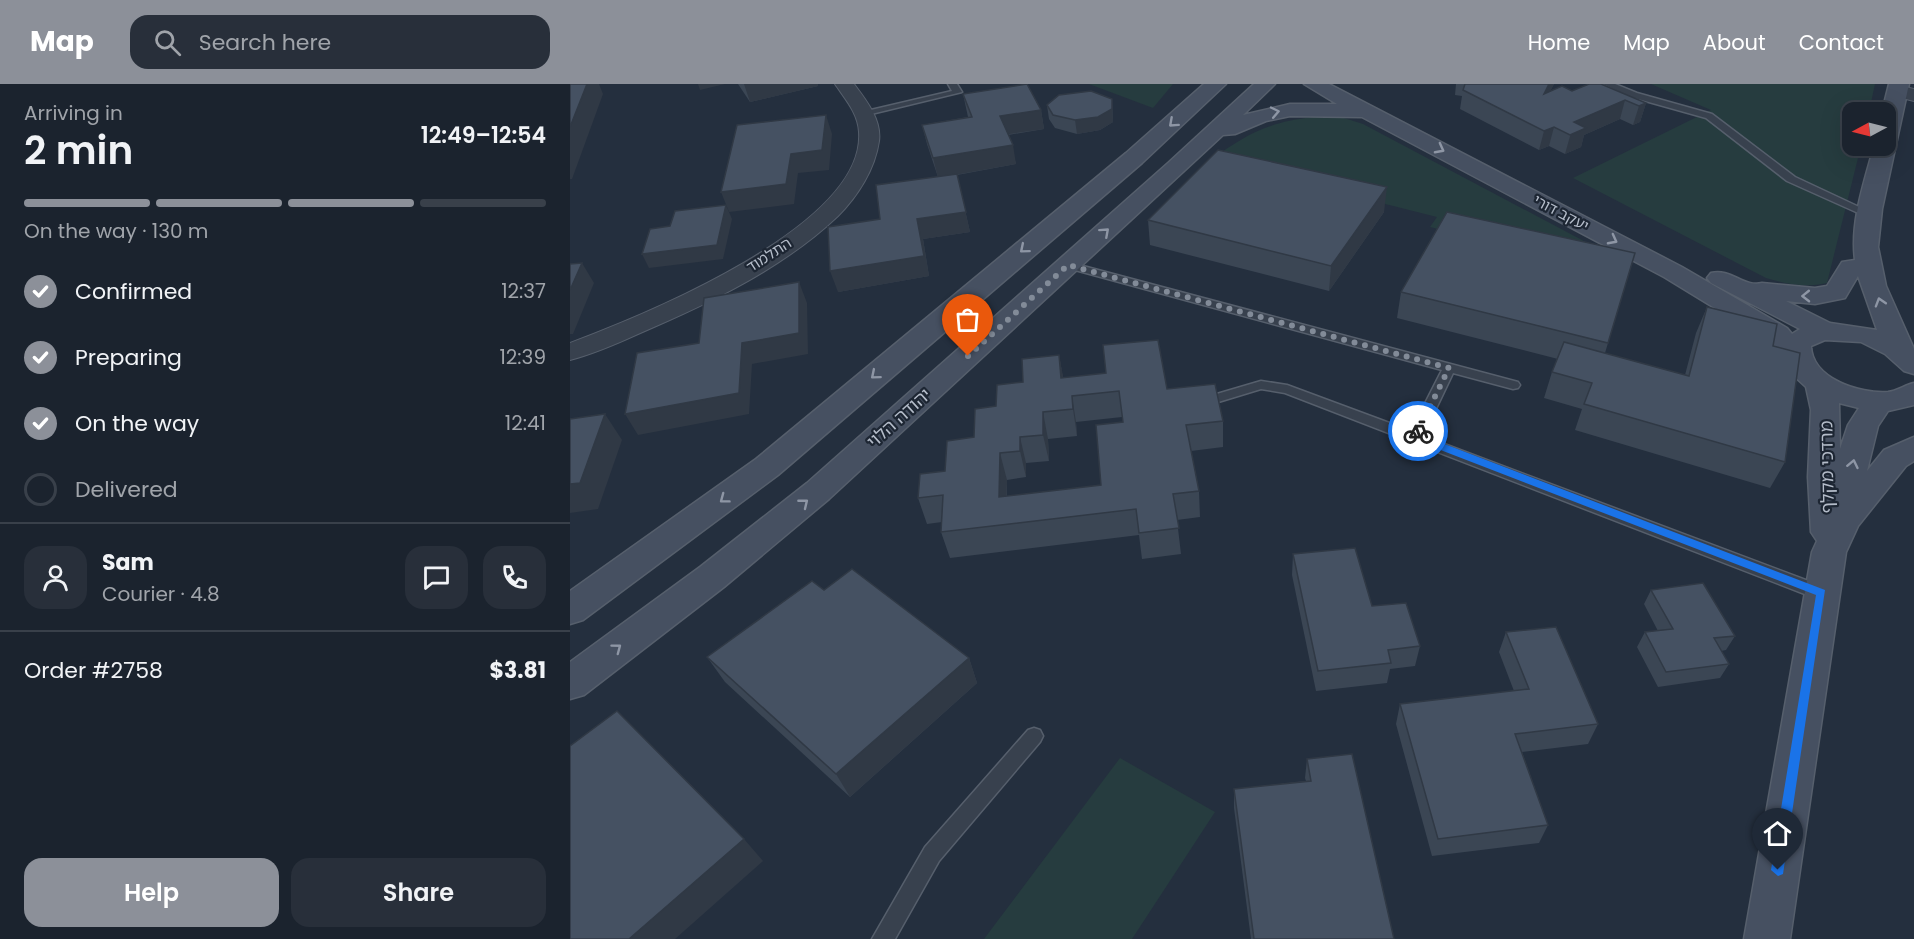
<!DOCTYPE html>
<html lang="en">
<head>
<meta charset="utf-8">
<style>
	:root { --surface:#1b232e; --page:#282f3a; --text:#f1f3f6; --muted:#a0a4aa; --line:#39404a; --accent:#8c9099 }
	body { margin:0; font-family:Poppins,"Noto Sans Hebrew",sans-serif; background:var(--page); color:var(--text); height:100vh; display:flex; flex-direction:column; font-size:22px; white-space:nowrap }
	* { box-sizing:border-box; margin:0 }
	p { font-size:20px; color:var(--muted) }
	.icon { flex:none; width:33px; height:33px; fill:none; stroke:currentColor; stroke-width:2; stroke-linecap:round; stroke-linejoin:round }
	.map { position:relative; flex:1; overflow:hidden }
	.panel { display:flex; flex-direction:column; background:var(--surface); width:570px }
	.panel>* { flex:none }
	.needle { width:39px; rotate:263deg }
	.buttons { position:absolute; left:1272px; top:18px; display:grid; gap:12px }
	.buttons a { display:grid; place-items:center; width:54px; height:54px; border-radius:12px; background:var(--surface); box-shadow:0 6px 24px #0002,0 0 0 2px var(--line); font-size:30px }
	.pin { position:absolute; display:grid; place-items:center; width:51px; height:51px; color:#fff; margin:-62px -26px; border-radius:50% 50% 50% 0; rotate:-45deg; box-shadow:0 0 6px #0007 }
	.pin .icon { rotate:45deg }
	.courier { position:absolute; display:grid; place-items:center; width:60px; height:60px; margin:-30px; border:4px solid #1a73e8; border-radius:50%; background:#fff; color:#222; box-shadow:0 2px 8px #0007 }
	.overview em { font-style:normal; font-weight:600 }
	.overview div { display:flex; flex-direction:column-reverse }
	.overview { display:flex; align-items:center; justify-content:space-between; height:102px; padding:0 24px }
	h1 { font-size:39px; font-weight:600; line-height:45px }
	.bar { display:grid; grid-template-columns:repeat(4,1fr); gap:9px 6px; align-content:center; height:72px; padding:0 24px }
	.bar i { height:8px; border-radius:4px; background:var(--line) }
	.bar .on { background:var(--accent) }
	.bar p { grid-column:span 4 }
	.line { display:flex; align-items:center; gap:15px; padding:0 24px; border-top:2px solid var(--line) }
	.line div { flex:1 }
	.round { display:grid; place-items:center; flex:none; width:63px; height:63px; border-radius:18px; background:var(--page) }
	ol { padding:0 24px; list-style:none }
	li { display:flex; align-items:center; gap:18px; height:66px }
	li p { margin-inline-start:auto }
	li .icon { padding:6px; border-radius:50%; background:var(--accent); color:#fff; stroke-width:4 }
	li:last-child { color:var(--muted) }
	li i { width:33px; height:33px; border:3px solid var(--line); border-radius:50% }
	.cta { display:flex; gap:12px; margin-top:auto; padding:12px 24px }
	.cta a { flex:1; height:69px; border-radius:18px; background:var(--accent); color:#fff; font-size:24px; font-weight:600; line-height:69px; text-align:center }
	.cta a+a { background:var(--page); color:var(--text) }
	header { display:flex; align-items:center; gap:36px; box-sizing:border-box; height:84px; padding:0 30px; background:var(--accent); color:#fff }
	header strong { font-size:28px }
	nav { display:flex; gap:33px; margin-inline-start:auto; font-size:21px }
	.search { width:420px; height:54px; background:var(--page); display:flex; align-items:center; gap:15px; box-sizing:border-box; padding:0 21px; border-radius:18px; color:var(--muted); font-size:22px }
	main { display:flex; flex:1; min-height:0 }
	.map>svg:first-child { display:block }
	.green { fill:#263c3f }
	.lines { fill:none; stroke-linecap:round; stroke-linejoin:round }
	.lane-casing { stroke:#565f6c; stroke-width:3 }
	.street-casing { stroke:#565f6c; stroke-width:2 }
	.secondary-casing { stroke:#565f6c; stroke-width:3 }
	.lane { fill:#38414e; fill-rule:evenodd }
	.street { fill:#38414e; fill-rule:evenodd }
	.secondary { fill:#465061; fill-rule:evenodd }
	.wall { fill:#3b4654; fill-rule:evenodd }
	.shaded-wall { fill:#303945 }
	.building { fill:#455162; stroke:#303945; stroke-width:1.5; fill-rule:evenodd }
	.oneway { stroke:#8e96a5 }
	.route { fill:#1a73e8 }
	.done { stroke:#828b98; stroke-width:6; stroke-dasharray:0 10.8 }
	.labels { text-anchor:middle; stroke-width:4.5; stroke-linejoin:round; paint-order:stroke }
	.far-street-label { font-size:15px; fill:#b4bcc9; stroke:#1d2633 }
	.street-label { font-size:18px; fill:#b4bcc9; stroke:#1d2633 }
</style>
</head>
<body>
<header>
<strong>Map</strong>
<div class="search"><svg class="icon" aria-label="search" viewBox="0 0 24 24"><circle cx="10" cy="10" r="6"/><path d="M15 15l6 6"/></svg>Search here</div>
<nav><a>Home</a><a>Map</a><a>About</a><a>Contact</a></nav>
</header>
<main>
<section class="panel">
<div class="overview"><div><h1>2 min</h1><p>Arriving in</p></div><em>12:49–12:54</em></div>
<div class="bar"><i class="on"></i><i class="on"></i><i class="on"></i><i></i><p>On the way · 130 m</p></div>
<ol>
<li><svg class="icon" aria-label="check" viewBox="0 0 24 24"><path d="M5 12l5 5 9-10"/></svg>Confirmed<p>12:37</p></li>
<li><svg class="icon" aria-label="check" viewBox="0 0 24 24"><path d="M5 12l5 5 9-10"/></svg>Preparing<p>12:39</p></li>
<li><svg class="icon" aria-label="check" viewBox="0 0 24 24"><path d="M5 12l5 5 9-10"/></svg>On the way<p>12:41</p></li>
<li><i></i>Delivered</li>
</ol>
<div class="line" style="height:108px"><a class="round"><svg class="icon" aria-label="person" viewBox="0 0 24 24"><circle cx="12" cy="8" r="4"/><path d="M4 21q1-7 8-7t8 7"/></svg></a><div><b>Sam</b><p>Courier · 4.8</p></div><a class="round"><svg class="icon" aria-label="chat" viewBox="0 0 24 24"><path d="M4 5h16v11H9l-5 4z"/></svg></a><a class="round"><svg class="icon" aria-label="phone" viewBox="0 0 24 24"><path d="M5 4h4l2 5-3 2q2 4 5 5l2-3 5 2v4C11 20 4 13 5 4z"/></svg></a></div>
<div class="line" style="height:78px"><div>Order #2758</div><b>$3.81</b></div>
<div class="cta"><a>Help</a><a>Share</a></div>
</section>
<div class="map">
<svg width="1344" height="855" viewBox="0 0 1344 855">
	<rect width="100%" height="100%" fill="#242f3e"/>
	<g class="green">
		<path d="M519 0H603L583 24Z"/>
		<path d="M1081 0H1305L1299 28H1282V62H1291L1257 199C1234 204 1218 200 1196 194L1003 94 1141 26Z"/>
		<path d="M743 33 774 34 793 40 1059 181 1011 179 860 143 867 133 641 76C676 50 699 38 743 33Z"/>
		<path d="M550 674 645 728 562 855H414Z"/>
	</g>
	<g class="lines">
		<g class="lane-casing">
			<g id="lane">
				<path d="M378 0H387L392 8 293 32 288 29 382 7Z"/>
				<path d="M1033 0H1045L1067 9 1142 30 1225 93 1304 130 1295 132 1217 97 1136 34 1061 13Z"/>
				<path d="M498 178 948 298 950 301 948 304 943 305 883 289 853 352 1257 504 1259 509 1257 514H1245L715 309 691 305 645 319 640 318 638 315 640 312 691 297 717 301 841 347 872 286 494 183V179Z"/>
				<path d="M464 644 470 646 473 652 470 658 369 777 325 855H302L355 763 458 646Z"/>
			</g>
		</g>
		<g class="street-casing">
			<g id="street">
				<path d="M265 0H284C296 16 312 36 309 57 305 85 288 112 268 132 212 185 138 220 68 250 46 260 23 270 0 276V259C72 232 296 142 289 48 288 29 275 15 265 0Z"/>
				<path d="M1327 1 1344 5V17L1320 11 1318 7 1320 3Z"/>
			</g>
		</g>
		<g class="secondary-casing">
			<g id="secondary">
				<path d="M634 0H656L572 79 208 391 13 536 0 540V507L186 375 556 69Z"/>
				<path d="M684 0H705L673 31 720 20H767L734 0H759L1112 183 1217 244 1222 250 1230 245 1141 199 1137 194 1141 189C1161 184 1174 204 1192 199L1245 204 1257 202 1272 178 1285 176C1280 138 1294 99 1304 62H1316V28H1312L1319 0H1339L1312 125 1308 163 1316 202 1344 265V290L1334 287 1315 270 1291 258 1255 256 1241 262C1242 295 1290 310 1318 308 1327 307 1335 301 1344 299V321L1318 327 1308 342 1297 387 1314 366 1344 353V377L1336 382 1288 442 1276 468 1220 855H1174L1242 468 1247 457 1241 448 1238 393 1241 326 1236 303 1224 292 1197 256 1094 193 792 33 720 32 696 37 665 50 653 51 259 415 154 503 14 611 0 615V578L130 483 237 399 598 79ZM1288 192 1307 246 1260 239 1216 217 1245 220 1275 214ZM1269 319 1289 324 1278 341 1270 365Z"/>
			</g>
		</g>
		<use href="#lane" class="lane"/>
		<use href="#street" class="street"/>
		<use href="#secondary" class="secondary"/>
	</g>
	<g class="wall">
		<path d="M168 0H248V2L180 18Z"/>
		<path d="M886 0H984L980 7H1002L1076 19 1070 38 1063 41 1050 35 1014 51 1011 63 995 70 979 62 969 66 890 25 892 12 885 11Z"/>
		<path d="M393 10 471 26 474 45 438 51 446 80 387 91 400 148 353 155 359 192 268 208 310 135 368 93 357 60 352 41 398 33Z"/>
		<path d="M542 15 543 38 530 46 507 50 485 44 479 35 477 21Z"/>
		<path d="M814 128 759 207 580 161 578 136Z"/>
		<path d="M831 208 1038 259 1035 269 1115 291 1126 249 1137 223 1203 262 1215 378 1200 404 1005 346 1012 325 974 314 982 288 988 275 827 234Z"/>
		<path d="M489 271 493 294 597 305 653 337V363L621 367 629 407 630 433 607 436 611 470 572 475 569 451 380 474 371 448 372 438 357 440 348 414 375 387 404 353 426 322 453 298ZM552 333 553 338 531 401 437 412V396L456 393V379L479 377 478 355 507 352 506 338Z"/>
		<path d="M723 470 802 522 850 562 845 582 820 585 817 599 746 607 722 491Z"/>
		<path d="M254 506 399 574 407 599 280 713 155 598 137 573Z"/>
		<path d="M1081 506 1165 552 1156 566 1151 567 1159 580 1150 594 1088 603 1067 563 1075 548 1088 547 1074 520Z"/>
		<path d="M936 548 1028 640 1018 660 952 668 978 741 969 759 862 772 826 640 830 620 944 607 929 568Z"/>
		<path d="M737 675 824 855H681L664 724V705L736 697 735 694Z"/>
	</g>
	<g class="shaded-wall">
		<path d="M13 0H29L33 10 2 95H0V43Z"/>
		<path d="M128 0H155L130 6Z"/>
		<path d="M174 0H248V2L180 18Z"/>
		<path d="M979 0H984L970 29 974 10Z"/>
		<path d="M542 15 543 38 530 46 507 50 505 36Z"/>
		<path d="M1055 16 1050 35 1014 51 1011 63 995 70 1004 38Z"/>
		<path d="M1076 19 1070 38 1063 41 1069 22Z"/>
		<path d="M471 26 474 45 433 51 430 32Z"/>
		<path d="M256 31 262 50 259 86 228 89 224 120 159 128 151 108 221 70Z"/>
		<path d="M984 43 979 62 969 66 974 47Z"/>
		<path d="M443 61 446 80 368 94 363 74Z"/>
		<path d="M387 91 400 148 353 155 359 192 268 208 260 187 347 135Z"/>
		<path d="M817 103 814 128 759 207 761 182Z"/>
		<path d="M156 121 162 135 153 175 79 184 72 170Z"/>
		<path d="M12 179 24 199 3 250H0V206Z"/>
		<path d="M229 198 237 219 238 270 182 280 179 330 68 351 55 330 172 259Z"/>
		<path d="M489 271 494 297 491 294Z"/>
		<path d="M502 312 506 338 507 352 503 325Z"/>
		<path d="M473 328 478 355 479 377 473 351Z"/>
		<path d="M35 330 52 356 28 425 0 429V400Z"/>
		<path d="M450 353 456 379V393L450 367Z"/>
		<path d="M430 369 437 396 436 439 429 413Z"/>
		<path d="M399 574 407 599 280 713 266 690Z"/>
		<path d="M174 755 193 777 105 855H59Z"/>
	</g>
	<g class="building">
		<path d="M0 0H17L0 43Z"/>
		<path d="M457 0 471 26 430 32 443 61 363 74 352 41 402 33 393 10Z"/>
		<path d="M895 0H979L974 10 992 2 1002 7 1019 0H1031L1076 19 1069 22 1055 16 1004 38 1016 44 1000 51 984 43 974 47 893 6Z"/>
		<path d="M521 7 542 15V25L528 33 505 36 483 31 477 21 489 11Z"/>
		<path d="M256 31 252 66 221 70 216 100 151 108 167 41Z"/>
		<path d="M648 66 817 103 761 182 578 136Z"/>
		<path d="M387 90 396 128 347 135 354 172 260 187 258 143 310 135 306 101Z"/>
		<path d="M156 121 147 161 72 170 80 145 100 142 105 127Z"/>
		<path d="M877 128 1065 169 1038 259 831 208Z"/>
		<path d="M12 179 0 206V180Z"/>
		<path d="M229 198V249L172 259 169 309 55 330 67 269 129 259 134 214Z"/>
		<path d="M1137 223 1207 240 1203 262 1230 269 1215 378 1014 320 1022 299 982 288 994 258 1119 292Z"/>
		<path d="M588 256 597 305 645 300 653 337 616 341 629 407 603 410 609 444 569 449 566 425 371 448 373 411 348 414 350 390 375 387 377 357 404 353 405 325 426 322 427 301 453 298 452 275 489 271 491 294 536 289 533 261ZM549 307 553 338 526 341 531 401 429 413 430 369 450 367V353L473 351V328L503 325 502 312Z"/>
		<path d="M35 330 10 399 0 400V335Z"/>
		<path d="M785 464 802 522 836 519 850 562 818 566 821 579 748 587 723 470Z"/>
		<path d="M282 485 399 574 266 690 137 573 242 497 254 506Z"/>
		<path d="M1133 499 1165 552 1144 554 1159 580 1096 588 1075 548 1103 545 1081 506Z"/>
		<path d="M986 543 1028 640 945 650 978 741 868 755 830 620 959 605 936 548Z"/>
		<path d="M47 627 174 755 59 855H0V662Z"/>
		<path d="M782 670 824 855H684L664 705 741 697 737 675Z"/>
	</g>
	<defs><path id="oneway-chevron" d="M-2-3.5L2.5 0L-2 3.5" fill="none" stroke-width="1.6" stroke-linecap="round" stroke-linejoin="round" transform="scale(1.5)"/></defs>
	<g class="oneway">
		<use href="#oneway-chevron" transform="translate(705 28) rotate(-12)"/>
		<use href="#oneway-chevron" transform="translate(603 39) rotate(138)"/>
		<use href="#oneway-chevron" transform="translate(870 65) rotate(28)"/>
		<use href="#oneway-chevron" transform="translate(535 148) rotate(-42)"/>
		<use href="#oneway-chevron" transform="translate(1043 156) rotate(28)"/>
		<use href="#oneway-chevron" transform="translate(454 165) rotate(140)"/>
		<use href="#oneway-chevron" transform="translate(1236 212) rotate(179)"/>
		<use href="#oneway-chevron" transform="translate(1310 218) rotate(-107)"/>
		<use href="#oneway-chevron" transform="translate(305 291) rotate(140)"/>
		<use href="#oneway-chevron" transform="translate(1283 380) rotate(-78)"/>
		<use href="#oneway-chevron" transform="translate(154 415) rotate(143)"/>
		<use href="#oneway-chevron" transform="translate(234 419) rotate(-39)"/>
		<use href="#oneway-chevron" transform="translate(47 564) rotate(-37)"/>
	</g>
	<path class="route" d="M845 345H852L851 351 1255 506 1213 790 1208 792 1201 786 1246 511 842 355Z"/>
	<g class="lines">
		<path class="done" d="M398 272 498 181 879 284 848 347"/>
	</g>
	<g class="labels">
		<g class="far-street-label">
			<text transform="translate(991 129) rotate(28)" y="5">יעקב דורי</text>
			<text transform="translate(199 171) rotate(-33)" y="5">התלמוד</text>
		</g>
		<g class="street-label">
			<text transform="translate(329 334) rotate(-42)" y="6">יהודה הלוי</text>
			<text transform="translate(1257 383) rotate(-91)" y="6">מרדכי מקלף</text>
		</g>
	</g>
</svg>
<div class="buttons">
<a><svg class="needle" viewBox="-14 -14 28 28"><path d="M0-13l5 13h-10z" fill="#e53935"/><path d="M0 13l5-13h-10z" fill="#a0a4aa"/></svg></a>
</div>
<div class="pin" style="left:398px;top:272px;background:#ea580c"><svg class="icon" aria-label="bag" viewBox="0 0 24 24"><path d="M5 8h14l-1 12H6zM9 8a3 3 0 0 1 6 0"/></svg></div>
<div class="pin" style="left:1208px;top:786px;background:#1f2937"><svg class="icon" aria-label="home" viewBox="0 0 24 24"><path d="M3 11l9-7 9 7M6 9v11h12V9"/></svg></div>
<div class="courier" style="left:848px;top:347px"><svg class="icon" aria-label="bike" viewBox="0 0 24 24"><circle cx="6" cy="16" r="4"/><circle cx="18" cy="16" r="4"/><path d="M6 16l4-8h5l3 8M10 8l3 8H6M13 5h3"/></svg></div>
</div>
</main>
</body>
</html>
